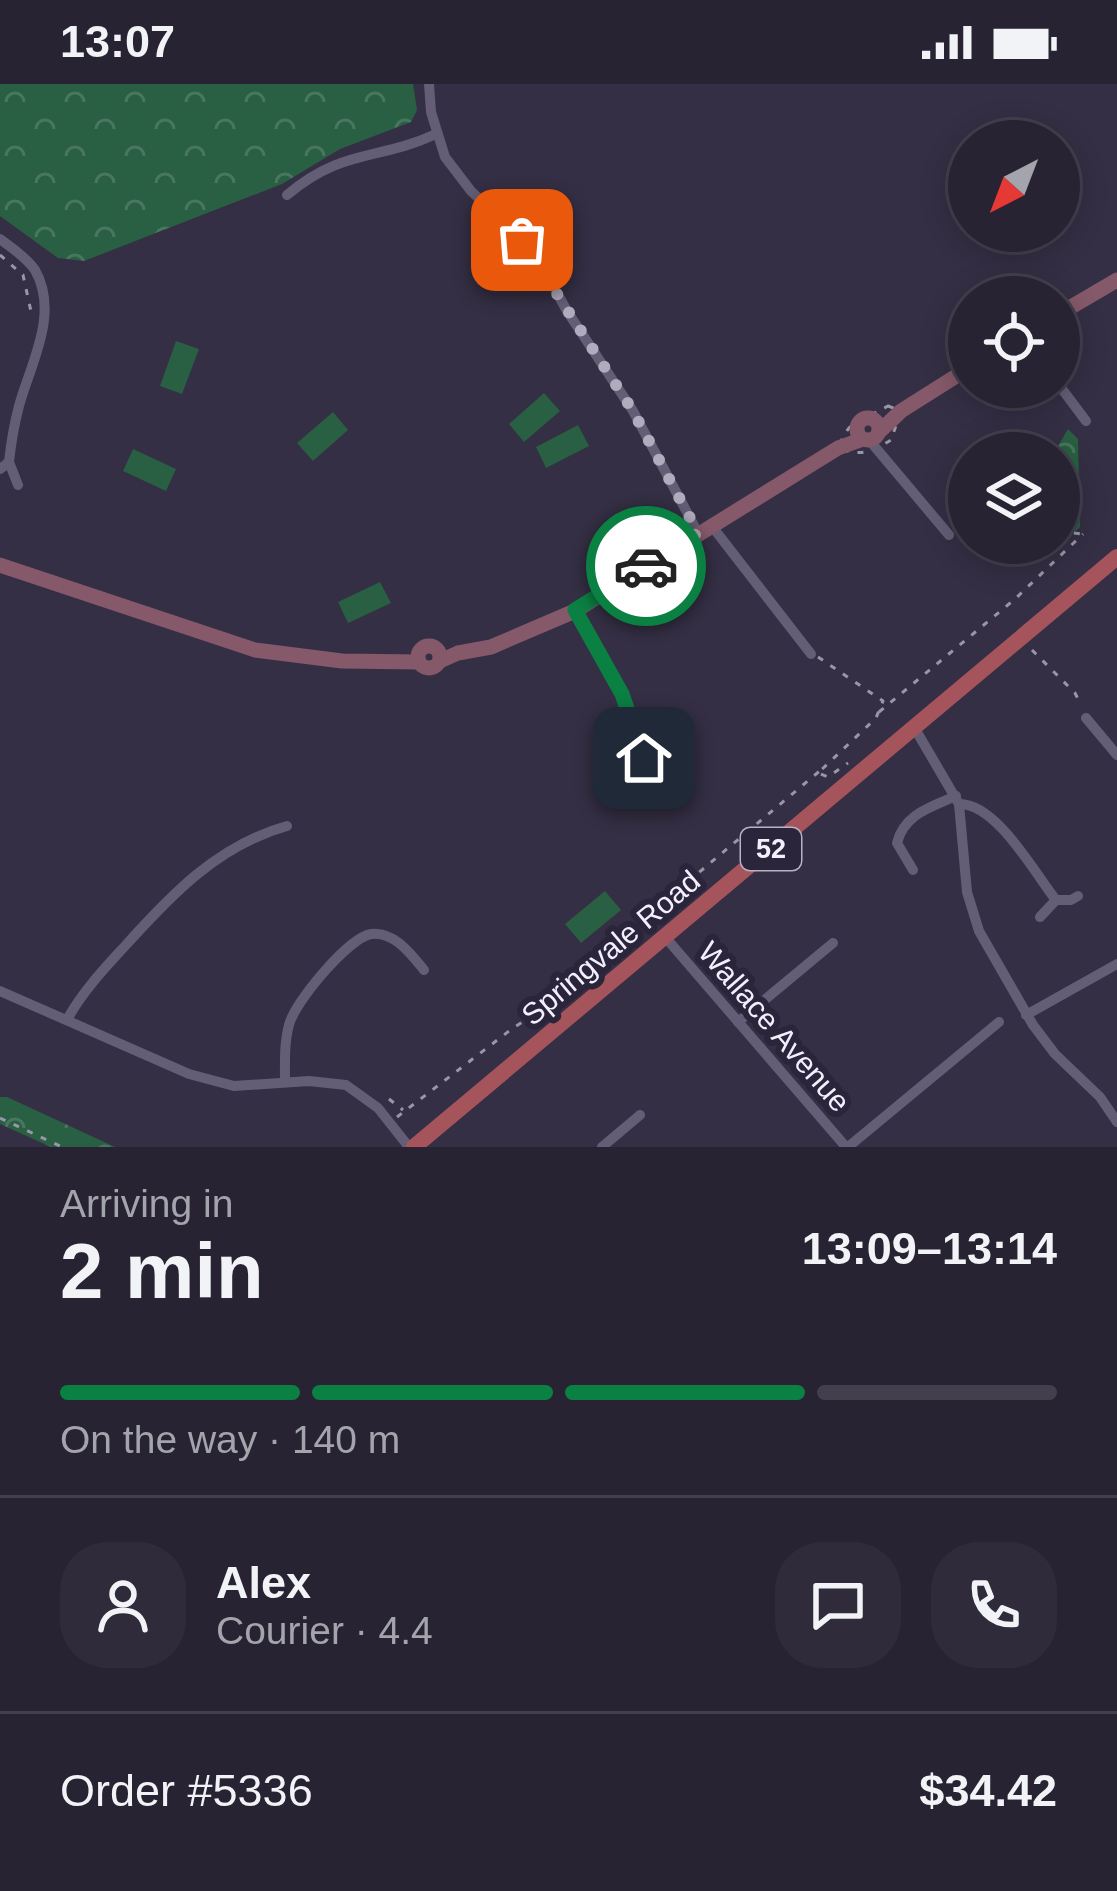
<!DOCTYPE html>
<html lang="en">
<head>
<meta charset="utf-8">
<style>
	:root { --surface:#272333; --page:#2f2b3b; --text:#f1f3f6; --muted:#a4a4ac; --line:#43404e; --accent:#0b8043 }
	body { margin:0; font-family:Arial,sans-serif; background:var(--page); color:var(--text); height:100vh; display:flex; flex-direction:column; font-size:45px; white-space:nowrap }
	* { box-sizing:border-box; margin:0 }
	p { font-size:39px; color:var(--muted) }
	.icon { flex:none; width:66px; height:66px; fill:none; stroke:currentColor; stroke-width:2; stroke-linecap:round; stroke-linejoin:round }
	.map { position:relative; height:1063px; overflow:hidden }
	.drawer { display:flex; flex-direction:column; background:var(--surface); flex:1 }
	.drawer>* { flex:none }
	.needle { width:78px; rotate:222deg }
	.buttons { position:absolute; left:948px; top:36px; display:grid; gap:24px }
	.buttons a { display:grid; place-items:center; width:132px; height:132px; border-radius:50%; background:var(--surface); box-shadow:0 6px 30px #0003,0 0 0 3px var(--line); font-size:60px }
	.pin { position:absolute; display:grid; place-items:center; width:102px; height:102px; color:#fff; margin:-51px; border-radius:24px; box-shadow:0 6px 18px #0006 }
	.courier { position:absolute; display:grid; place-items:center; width:120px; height:120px; margin:-60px; border:9px solid #0b8043; border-radius:50%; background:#fff; color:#222; box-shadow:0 3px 15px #0007 }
	.headline em { font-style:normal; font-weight:700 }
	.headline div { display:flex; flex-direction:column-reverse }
	.headline { display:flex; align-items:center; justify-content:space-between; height:204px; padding:0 60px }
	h1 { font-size:78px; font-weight:700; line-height:90px }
	.bar { display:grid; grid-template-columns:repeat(4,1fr); gap:18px 12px; align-content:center; height:144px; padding:0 60px }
	.bar i { height:15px; border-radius:9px; background:var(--line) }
	.bar .on { background:var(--accent) }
	.bar p { grid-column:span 4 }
	.line { display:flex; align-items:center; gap:30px; padding:0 60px; border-top:3px solid var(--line) }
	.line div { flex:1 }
	.round { display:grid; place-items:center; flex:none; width:126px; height:126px; border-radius:48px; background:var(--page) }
	.status { display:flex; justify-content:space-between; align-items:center; height:84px; padding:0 60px; background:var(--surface); direction:ltr }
	.status svg { height:33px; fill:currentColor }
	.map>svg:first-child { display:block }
	.park { fill:url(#park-crowns) }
	.pitch { fill:#295f42 }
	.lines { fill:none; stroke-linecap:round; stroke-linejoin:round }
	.path { stroke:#9a96a7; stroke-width:3; stroke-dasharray:6 9; stroke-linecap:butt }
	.street { stroke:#635e76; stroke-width:10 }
	.secondary { stroke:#855969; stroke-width:15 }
	.primary { stroke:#a6545c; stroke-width:16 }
	.done { stroke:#b0acbd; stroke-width:12; stroke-dasharray:0 21.6 }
	.route { stroke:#0b8043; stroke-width:15 }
	.labels { text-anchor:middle; stroke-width:12; stroke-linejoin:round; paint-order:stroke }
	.shield { fill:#2a253a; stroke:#b7b3c3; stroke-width:3 }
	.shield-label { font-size:27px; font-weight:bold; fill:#f3f0fe }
	.street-label { font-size:30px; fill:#f3f0fe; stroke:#2a253a }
</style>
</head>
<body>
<div class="status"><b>13:07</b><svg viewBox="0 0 49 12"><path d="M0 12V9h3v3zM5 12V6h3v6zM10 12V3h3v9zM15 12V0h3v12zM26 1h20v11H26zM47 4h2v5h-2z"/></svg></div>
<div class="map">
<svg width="1117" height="1063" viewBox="0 0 1117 1063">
	<defs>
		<pattern id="park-crowns" width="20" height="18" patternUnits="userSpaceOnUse" patternTransform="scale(3)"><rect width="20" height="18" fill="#295f42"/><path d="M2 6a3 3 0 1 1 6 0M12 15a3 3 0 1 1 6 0" fill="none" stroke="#48765e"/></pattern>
	</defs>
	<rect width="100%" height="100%" fill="#342f44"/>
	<g class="park">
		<path d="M0 0H413L417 26 411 38 340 65 282 100 84 177 58 174 0 132Z"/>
		<path d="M1068 345 1078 355 1080 443 1055 465 1035 459H1059V369H1054Z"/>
		<path d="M0 1013H7L115 1063H51L0 1040Z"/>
	</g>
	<g class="pitch">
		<path d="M176 257 199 265 182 310 160 302Z"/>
		<path d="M544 309 560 327 524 358 509 340Z"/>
		<path d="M333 328 348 346 313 377 297 359Z"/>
		<path d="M578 341 589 362 546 384 536 363Z"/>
		<path d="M133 365 176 385 166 407 123 387Z"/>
		<path d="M380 498 391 519 348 539 338 518Z"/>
		<path d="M605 807 621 826 581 859 565 840Z"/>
	</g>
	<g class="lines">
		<g class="path">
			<path d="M0 171 23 191 32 232"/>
			<path d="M888 322 901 327 891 356C871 368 861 373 838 364 852 330 862 338 888 322Z"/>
			<path d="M959 442 969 438"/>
			<path d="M1059 447 1081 450"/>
			<path d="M1032 566 1075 609 1081 621"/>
			<path d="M818 573 883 617 876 634 818 689 828 693 848 679"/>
			<path d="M879 628 1015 515 1083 450"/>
			<path d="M389 1015 403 1026"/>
			<path d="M397 1033 513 944 567 910 665 817 822 685"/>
			<path d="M0 1034 62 1063"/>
		</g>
		<g class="street">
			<path d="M429 0 431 28 445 73 471 107 522 156 545 187 567 227 633 327 698 449"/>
			<path d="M287 111C342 64 378 77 436 50"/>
			<path d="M0 155C11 163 27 174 35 186 60 230 30 281 19 322 14 341 11 359 9 378"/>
			<path d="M1059 301 1086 337"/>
			<path d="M870 357 949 451"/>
			<path d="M0 385 9 378 18 401"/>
			<path d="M711 441 811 570"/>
			<path d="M575 527 621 610 644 674"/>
			<path d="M1086 634 1117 671"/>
			<path d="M914 643 959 720 967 808 979 847 1033 941 1055 970 1100 1013 1117 1038"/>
			<path d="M959 720C996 719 1034 788 1056 816"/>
			<path d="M913 786 897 759C904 730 931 723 956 712"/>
			<path d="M1040 833 1056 816H1071L1078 812"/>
			<path d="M666 854 846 1063"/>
			<path d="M0 907 189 990 234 1002 309 997 346 1001 378 1024 409 1063"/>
			<path d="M1026 931 1117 880"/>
			<path d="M68 934C83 907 104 885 125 862 171 811 218 761 287 742"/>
			<path d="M738 938 833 859"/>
			<path d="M285 998C285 979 284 959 289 941 294 919 348 854 371 850 394 847 411 870 424 886"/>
			<path d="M602 1063 640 1031"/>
			<path d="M848 1063 999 938"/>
		</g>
		<g class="secondary">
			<path d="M1059 230 1117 196"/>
			<circle cx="868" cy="345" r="11"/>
			<path d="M880 347 901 327 969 284"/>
			<path d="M0 481 255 566 342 577 419 578"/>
			<circle cx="429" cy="573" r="11"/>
			<path d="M440 577 458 569 491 563 575 527 838 364 863 355"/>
		</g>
		<path class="primary" d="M414 1063 1117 473"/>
	</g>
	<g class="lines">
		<path class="done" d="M522 156 633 327 698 449 646 482"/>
		<path class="route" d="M644 674 622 610 575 526 646 482"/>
	</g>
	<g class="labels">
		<rect class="shield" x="741" y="744" width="60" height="42" rx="9"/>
		<g class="shield-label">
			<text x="771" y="774">52</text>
		</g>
		<g class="street-label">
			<text transform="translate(611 864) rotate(-40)" y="10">Springvale Road</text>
			<text transform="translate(774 943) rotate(49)" y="10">Wallace Avenue</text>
		</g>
	</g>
</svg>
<div class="buttons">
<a><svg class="needle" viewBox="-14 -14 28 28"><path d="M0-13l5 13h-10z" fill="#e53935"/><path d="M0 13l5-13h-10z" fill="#a4a4ac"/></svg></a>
<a><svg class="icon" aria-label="locate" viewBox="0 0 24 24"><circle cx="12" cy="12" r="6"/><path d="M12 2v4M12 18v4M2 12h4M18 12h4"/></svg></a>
<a><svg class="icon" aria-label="layers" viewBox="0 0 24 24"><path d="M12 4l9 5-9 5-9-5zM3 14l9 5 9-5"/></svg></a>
</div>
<div class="pin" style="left:522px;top:156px;background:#ea580c"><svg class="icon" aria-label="bag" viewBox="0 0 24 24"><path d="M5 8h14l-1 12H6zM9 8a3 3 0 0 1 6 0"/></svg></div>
<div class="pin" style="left:644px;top:674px;background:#1f2937"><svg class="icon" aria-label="home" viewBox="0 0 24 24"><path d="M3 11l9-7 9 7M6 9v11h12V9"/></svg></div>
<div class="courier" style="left:646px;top:482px"><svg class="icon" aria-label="car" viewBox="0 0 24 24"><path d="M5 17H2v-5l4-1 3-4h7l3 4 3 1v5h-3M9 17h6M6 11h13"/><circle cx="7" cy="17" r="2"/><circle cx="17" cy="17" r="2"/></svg></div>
</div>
<section class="drawer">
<div class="headline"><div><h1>2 min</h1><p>Arriving in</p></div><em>13:09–13:14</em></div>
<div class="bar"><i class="on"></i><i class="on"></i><i class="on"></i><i></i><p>On the way · 140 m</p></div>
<div class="line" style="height:216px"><a class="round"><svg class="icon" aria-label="person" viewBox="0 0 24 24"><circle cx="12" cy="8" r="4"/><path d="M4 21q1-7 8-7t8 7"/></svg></a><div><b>Alex</b><p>Courier · 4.4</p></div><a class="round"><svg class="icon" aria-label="chat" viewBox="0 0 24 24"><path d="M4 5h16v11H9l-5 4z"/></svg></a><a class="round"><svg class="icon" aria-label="phone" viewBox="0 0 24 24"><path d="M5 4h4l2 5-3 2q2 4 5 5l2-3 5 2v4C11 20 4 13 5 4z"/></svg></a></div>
<div class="line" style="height:156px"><div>Order #5336</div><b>$34.42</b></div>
</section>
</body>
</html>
